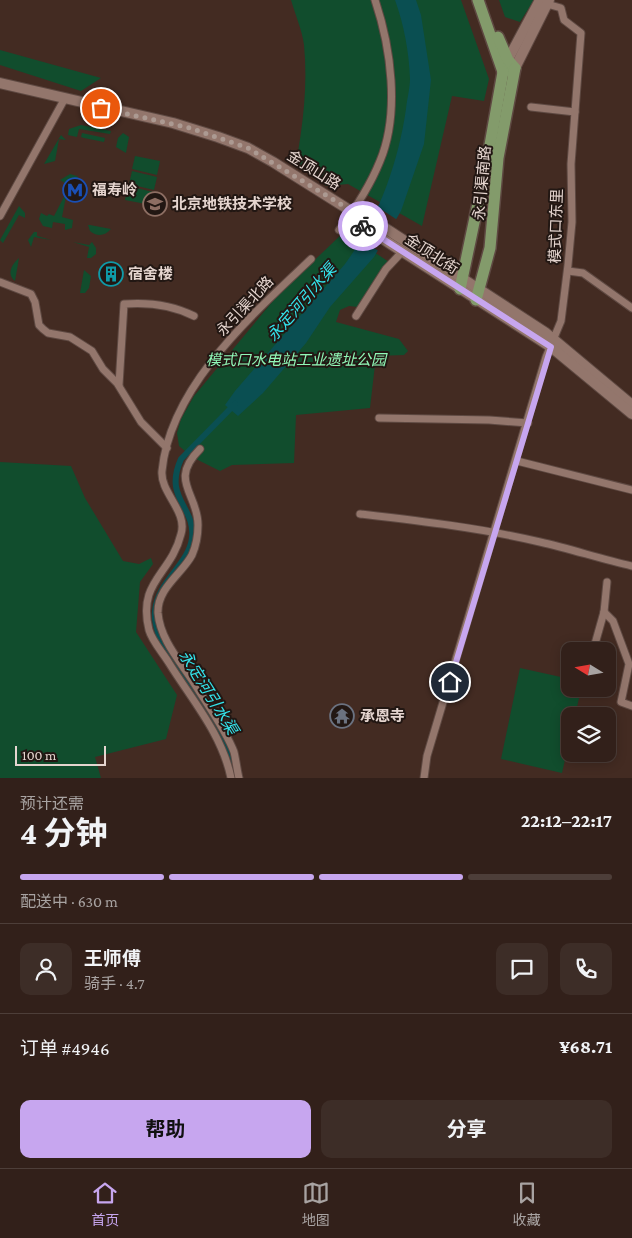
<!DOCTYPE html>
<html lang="zh">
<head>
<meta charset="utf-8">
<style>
	:root { --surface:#32201a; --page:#3d2d27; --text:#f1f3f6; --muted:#a8a3a2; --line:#4d3e39; --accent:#c7a6ef }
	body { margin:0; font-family:"Crimson Pro","Noto Sans SC",serif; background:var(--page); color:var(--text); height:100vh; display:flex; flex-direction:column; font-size:19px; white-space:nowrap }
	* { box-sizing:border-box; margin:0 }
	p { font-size:16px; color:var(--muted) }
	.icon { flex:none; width:28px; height:28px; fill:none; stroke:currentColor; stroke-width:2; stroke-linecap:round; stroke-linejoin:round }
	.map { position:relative; height:778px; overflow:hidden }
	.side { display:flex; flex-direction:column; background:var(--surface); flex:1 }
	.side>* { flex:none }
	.needle { width:32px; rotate:281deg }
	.fabs { position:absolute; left:561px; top:642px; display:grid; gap:10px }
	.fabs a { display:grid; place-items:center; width:55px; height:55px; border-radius:10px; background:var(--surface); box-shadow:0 2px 12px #0003,0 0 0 1px var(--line); font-size:25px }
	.scale { position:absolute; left:15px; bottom:12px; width:91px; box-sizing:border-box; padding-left:5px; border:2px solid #e5d5cf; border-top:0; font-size:14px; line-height:18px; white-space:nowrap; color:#e5d5cf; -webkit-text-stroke:4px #221713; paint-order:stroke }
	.pin { position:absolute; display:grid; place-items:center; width:42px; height:42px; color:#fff; margin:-21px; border:2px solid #fff; border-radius:50%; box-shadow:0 1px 5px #0007 }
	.courier { position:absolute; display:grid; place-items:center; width:50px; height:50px; margin:-25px; border:4px solid #c7a6ef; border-radius:50%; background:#fff; color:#222; box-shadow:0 1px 6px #0007 }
	.head em { font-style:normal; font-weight:700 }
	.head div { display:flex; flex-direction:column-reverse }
	.head { display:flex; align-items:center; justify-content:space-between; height:85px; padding:0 20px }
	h1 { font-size:32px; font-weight:700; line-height:38px }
	.bar { display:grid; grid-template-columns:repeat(4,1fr); gap:8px 5px; align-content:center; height:60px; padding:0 20px }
	.bar i { height:6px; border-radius:4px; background:var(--line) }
	.bar .active { background:var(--accent) }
	.bar p { grid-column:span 4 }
	.line { display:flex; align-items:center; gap:12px; padding:0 20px; border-top:1px solid var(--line) }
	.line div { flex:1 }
	.round { display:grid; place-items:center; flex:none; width:52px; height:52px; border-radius:10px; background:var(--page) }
	.action { display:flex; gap:10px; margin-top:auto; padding:10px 20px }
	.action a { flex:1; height:58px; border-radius:10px; background:var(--accent); color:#111; font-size:20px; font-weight:700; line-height:58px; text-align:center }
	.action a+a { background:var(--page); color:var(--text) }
	.menu { display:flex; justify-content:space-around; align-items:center; height:70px; border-top:1px solid var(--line); background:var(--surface); font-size:14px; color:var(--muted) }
	.menu a { display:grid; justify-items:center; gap:2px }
	.menu .active { color:var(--accent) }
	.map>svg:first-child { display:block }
	.green { fill:#114d2d }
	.water { fill:#0a4f52 }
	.pier { fill:#432b22 }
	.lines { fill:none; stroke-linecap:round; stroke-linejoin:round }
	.canal { stroke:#0a4f52; stroke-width:6 }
	.street-casing { stroke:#5e4942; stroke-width:9 }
	.secondary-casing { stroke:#5e4942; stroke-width:12 }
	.primary-casing { stroke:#5e4942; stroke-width:14 }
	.street { stroke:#93766c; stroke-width:7 }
	.secondary { stroke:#93766c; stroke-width:10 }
	.primary { stroke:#839b6b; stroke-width:11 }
	.done { stroke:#ac9a92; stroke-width:5; stroke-dasharray:0 9 }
	.route { stroke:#c7a6ef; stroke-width:6 }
	.labels { text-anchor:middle; stroke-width:4; stroke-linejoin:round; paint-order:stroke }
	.street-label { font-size:15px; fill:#e5d5cf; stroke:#221713 }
	.poi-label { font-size:15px; font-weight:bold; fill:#e5d5cf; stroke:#221713; text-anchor:start }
	.park-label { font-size:15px; font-style:italic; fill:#90f8b7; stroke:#221713 }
	.water-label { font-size:16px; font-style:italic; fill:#33e4ec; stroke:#221713 }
</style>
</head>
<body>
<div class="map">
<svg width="632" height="778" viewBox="0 0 632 778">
	<rect width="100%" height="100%" fill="#432b22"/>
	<g class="green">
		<path d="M291 0H461L489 79 484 101 452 96 422 226 348 184 326 186 296 164C303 124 308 85 304 45 302 30 295 14 291 0Z"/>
		<path d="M499 0H534L520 22 505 17Z"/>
		<path d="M0 50 101 78 81 91 0 65Z"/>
		<path d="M81 125 111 131 110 134 79 129 77 137 68 135 69 129Z"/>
		<path d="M82 133 105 138 104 142 84 138 81 137Z"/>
		<path d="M123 133 129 137 126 153 116 147 118 138Z"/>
		<path d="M61 135 66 140 59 139 55 161 44 164Z"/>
		<path d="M135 156 160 161 157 175 132 169Z"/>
		<path d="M132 171 157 177 154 190 129 184Z"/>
		<path d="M70 174 77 176 81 181H69L62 217 73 220 72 228 65 230V224L53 222 52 228 43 226 39 219 41 213 47 216 49 214 54 216 67 191 63 189 65 183 60 180Z"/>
		<path d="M128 186 153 192 151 205 125 200Z"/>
		<path d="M19 206 25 213V218L19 215 3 243 0 240Z"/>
		<path d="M88 225H90L111 229C105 236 97 237 90 231Z"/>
		<path d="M34 232H37V236L51 240 34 237 31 247 28 240Z"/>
		<path d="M344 232 389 262 358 307 349 306 340 310 336 322 399 339 408 351 404 355 376 356 370 408 296 415 294 463 232 465 220 471 192 457 179 446 177 433 181 419 194 396 278 295Z"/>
		<path d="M73 242 89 245 92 242 96 248V254L91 258H87L89 247Z"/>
		<path d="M19 258 15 281C6 274 12 264 19 258Z"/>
		<path d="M84 270 91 276 89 288 85 293H80Z"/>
		<path d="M0 462 71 466 85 498 123 561 139 564 151 558 153 564 140 582 136 632 177 695 166 739 95 757 101 778H0Z"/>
		<path d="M520 668 570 679V689H581L575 716H570V738L562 773 501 759Z"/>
	</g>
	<path class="water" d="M395 0H416L421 15 431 80 424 144 401 211 374 257 330 307 306 343 263 393 238 416 225 405 235 391 345 264C378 219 398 164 406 109 407 99 410 88 410 79 409 52 404 25 395 0Z"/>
	<path class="pier" d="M376 206 399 221 380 252 359 238Z"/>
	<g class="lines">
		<path class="canal" d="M234 769C232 760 229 749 225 740 209 706 151 650 155 611 158 581 189 564 192 538 196 507 163 499 181 459L235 404"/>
		<g class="street-casing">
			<g id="street">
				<path d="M531 107 575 112"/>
				<path d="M0 216 64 100"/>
				<path d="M339 230C355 209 370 186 380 161 400 113 391 48 375 0"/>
				<path d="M568 271 583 273 632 308"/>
				<path d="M0 282 31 294 35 302 39 325 43 329 48 333 70 337 92 351 103 369 117 383 141 422 167 448"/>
				<path d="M356 316 386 269 402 252"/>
				<path d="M119 385 124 304C149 302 172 305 194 316"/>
				<path d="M379 418 489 420 528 423"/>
				<path d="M200 449C168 481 198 493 198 525 198 535 196 546 192 555 182 574 157 588 158 613 160 638 178 659 192 680 204 700 226 730 234 752 236 760 237 770 239 778"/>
				<path d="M517 461 632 490"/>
				<path d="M360 514C420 521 481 528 540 542 571 549 601 559 632 566"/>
				<path d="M604 612 613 621 629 664 621 702 632 706"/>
				<path d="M593 651 604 612 607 582"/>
				<path d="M231 778C222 734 192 700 169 663 163 653 152 641 149 630 137 581 171 575 181 534 188 511 160 493 162 471 170 386 253 314 311 259"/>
				<path d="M424 778 427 756 546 357 561 321 568 265 572 222 571 164 581 33 564 20 561 8 547 4"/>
			</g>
		</g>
		<g class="secondary-casing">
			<g id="secondary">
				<path d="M505 65 540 0"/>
				<path d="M515 68 549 0"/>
				<path d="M0 83 173 123 218 137 248 148 273 162 351 211 365 215 546 333 632 405"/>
				<path d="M351 211 358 223 551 347 632 414"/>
			</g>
		</g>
		<g class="primary-casing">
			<g id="primary">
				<path d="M478 0 503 72 508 70"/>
				<path d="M498 37 508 60 515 68"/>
				<path d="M460 289 488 156 503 72"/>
				<path d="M476 300 490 248 498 158 515 68"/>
			</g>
		</g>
		<use href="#street" class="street"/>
		<use href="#secondary" class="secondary"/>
		<use href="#primary" class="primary"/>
	</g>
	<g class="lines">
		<path class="done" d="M101 108 190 128 248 148 352 211 358 223 363 226"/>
		<path class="route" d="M363 226 551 347 450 682"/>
	</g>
	<defs>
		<g id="metro-ring" transform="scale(1.25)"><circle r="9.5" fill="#221713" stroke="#1a4fb4" stroke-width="1.5"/><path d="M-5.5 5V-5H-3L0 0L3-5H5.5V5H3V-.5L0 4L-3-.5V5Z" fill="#1a4fb4"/></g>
		<g id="school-ring" transform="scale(1.25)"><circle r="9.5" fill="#221713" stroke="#8d6e63" stroke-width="1.5"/><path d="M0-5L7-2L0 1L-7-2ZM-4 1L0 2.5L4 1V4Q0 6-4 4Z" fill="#8d6e63"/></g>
		<g id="building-ring" transform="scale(1.25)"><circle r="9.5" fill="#221713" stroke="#0f9aa8" stroke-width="1.5"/><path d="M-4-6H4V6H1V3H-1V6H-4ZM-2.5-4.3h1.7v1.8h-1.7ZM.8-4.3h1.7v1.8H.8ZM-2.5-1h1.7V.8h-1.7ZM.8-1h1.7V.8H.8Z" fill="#0f9aa8"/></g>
		<g id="temple-ring" transform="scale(1.25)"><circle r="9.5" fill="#221713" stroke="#6b7280" stroke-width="1.5"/><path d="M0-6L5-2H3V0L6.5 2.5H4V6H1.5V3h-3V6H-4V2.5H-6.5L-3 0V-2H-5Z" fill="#6b7280"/></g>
	</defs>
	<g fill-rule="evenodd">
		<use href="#metro-ring" x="75" y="190"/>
		<use href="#school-ring" x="155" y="204"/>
		<use href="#building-ring" x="111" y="274"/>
		<use href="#temple-ring" x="342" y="716"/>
	</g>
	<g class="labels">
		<g class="street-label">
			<text transform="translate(314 170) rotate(32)" y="5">金顶山路</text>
			<text transform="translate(482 183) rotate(-85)" y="5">永引渠南路</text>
			<text transform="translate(556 226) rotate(-88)" y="5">模式口东里</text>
			<text transform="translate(432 254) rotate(33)" y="5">金顶北街</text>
			<text transform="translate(245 306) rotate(-47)" y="5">永引渠北路</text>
		</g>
		<g class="poi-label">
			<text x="92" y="195">福寿岭</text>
			<text x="172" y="209">北京地铁技术学校</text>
			<text x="128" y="279">宿舍楼</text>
			<text x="360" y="721">承恩寺</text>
		</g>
		<g class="park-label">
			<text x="296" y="365">模式口水电站工业遗址公园</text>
		</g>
		<g class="water-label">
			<text transform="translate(301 302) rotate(-49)" y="6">永定河引水渠</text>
			<text transform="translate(209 692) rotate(58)" y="6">永定河引水渠</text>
		</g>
	</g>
</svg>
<div class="fabs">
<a><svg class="needle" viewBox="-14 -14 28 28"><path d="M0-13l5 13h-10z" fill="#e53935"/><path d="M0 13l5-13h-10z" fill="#a8a3a2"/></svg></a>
<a><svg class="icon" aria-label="layers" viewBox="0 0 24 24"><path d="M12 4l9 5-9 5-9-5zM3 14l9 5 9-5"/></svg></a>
</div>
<div class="scale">100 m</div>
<div class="pin" style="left:101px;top:108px;background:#ea580c"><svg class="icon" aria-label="bag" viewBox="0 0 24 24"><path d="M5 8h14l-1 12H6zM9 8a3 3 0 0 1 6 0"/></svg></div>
<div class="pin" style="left:450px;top:682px;background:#1f2937"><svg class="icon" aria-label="home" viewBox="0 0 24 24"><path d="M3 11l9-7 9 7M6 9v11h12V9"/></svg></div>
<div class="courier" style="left:363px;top:226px"><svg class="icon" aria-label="bike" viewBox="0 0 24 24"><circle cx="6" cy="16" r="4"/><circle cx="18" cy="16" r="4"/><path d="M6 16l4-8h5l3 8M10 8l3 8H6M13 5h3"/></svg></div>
</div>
<section class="side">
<div class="head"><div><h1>4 分钟</h1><p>预计还需</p></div><em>22:12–22:17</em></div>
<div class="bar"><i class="active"></i><i class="active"></i><i class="active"></i><i></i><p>配送中 · 630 m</p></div>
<div class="line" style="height:90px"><a class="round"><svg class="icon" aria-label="person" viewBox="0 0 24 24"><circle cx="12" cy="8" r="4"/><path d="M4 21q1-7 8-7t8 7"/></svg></a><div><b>王师傅</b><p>骑手 · 4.7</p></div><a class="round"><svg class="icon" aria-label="chat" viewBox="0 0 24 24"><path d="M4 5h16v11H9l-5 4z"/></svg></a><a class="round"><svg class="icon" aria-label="phone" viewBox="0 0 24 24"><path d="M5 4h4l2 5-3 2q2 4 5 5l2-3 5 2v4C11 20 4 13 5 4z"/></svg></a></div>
<div class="line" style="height:65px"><div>订单 #4946</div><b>¥68.71</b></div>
<div class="action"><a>帮助</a><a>分享</a></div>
</section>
<nav class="menu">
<a class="active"><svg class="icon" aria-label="home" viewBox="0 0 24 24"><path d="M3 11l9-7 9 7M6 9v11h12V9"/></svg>首页</a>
<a><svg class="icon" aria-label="map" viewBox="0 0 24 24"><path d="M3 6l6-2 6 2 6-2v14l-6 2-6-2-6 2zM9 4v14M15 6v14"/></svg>地图</a>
<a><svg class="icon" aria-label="saved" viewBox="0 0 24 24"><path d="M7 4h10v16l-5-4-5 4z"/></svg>收藏</a>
</nav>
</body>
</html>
